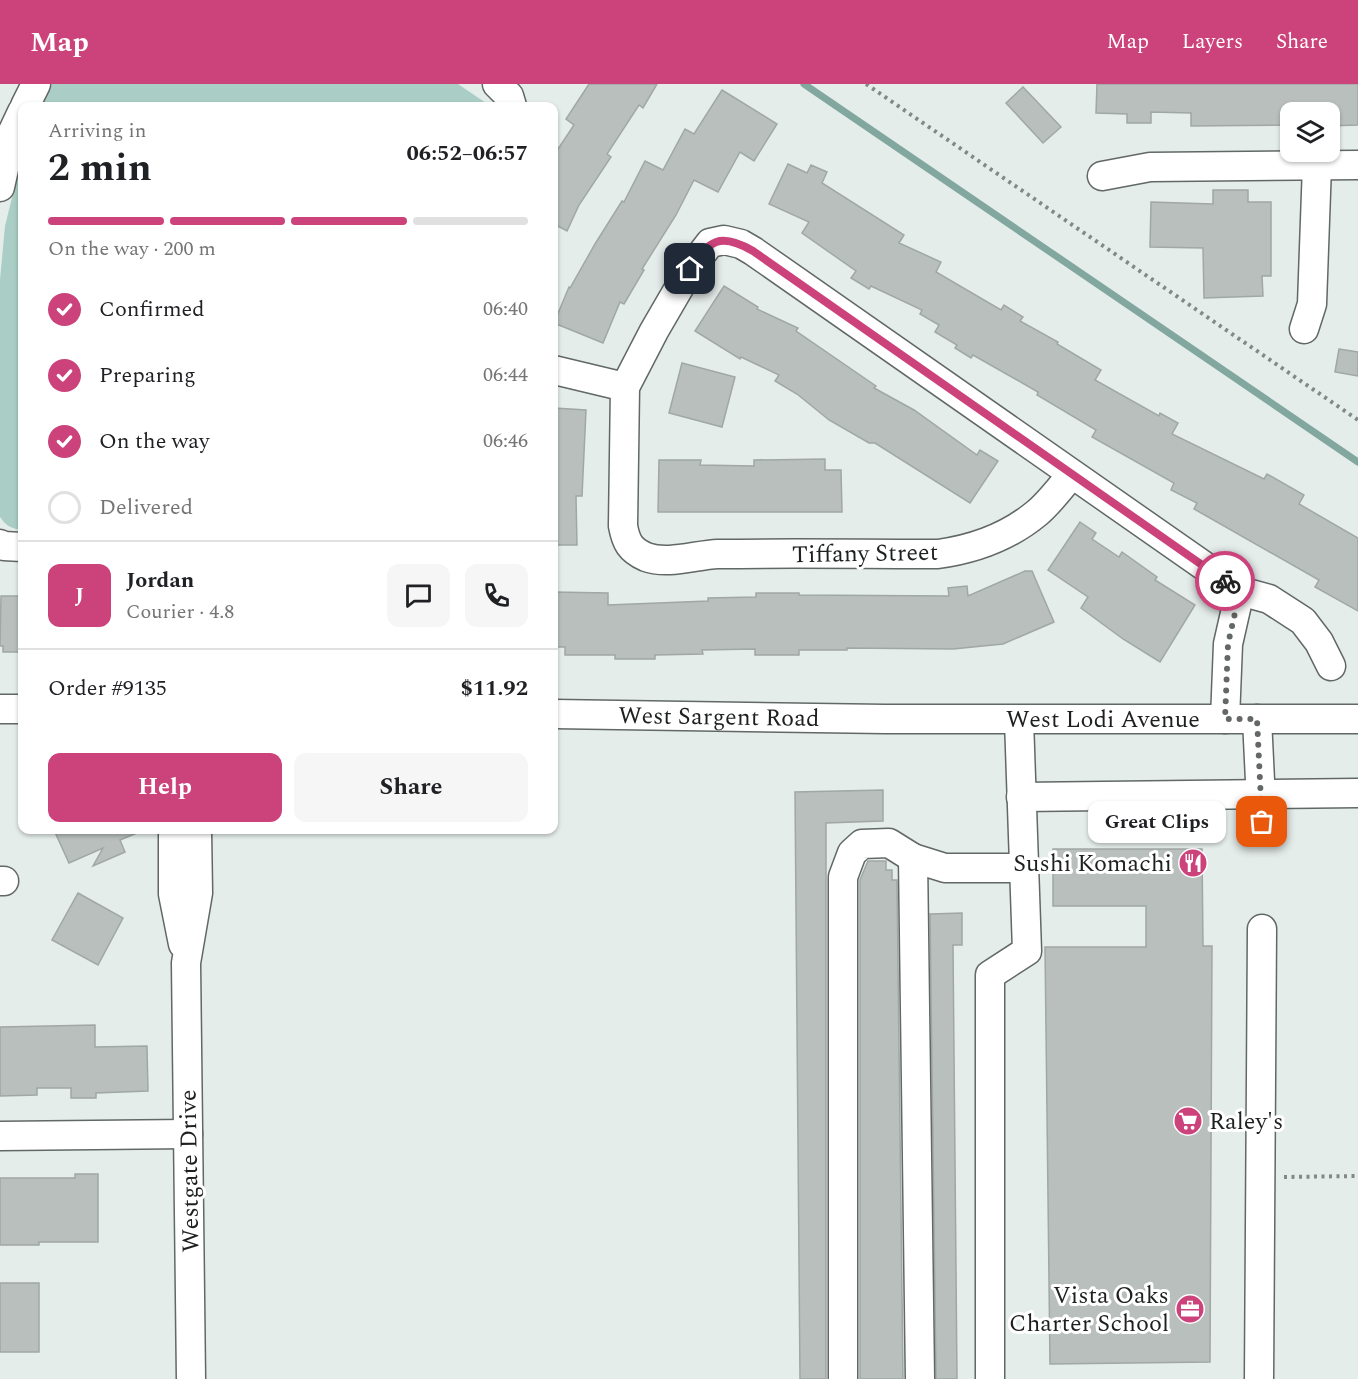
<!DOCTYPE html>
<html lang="en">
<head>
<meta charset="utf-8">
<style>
	:root { --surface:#fff; --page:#f6f6f6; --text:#202124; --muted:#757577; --line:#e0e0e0; --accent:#cc427a }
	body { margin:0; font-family:Spectral,serif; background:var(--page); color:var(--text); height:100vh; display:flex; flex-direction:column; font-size:22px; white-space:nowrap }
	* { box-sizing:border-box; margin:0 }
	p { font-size:20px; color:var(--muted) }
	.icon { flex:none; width:33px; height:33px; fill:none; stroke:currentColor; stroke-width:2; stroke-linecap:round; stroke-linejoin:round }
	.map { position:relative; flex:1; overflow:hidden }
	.sheet { position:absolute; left:18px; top:18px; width:540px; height:732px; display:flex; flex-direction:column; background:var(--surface); border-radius:12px; box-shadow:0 2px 4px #0004 }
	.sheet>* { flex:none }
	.controls { position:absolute; left:1280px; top:18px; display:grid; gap:12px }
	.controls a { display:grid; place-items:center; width:60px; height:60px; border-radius:12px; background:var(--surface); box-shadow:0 2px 4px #0004; font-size:30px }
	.pin { position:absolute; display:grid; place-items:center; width:51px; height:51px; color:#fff; margin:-26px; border-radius:12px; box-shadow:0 3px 9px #0006 }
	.courier { position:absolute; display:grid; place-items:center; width:60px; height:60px; margin:-30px; border:4px solid #cc427a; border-radius:50%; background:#fff; color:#222; box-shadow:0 2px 8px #0007 }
	.bubble { position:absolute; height:42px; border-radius:12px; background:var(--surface); box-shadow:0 2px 4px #0004; font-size:20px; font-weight:700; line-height:42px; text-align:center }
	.head em { font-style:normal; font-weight:700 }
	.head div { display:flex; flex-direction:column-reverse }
	.head { display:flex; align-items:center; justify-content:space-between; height:102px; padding:0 30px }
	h1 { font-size:39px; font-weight:700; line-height:45px }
	.bar { display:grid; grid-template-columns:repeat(4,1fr); gap:9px 6px; align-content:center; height:72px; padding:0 30px }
	.bar i { height:8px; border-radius:4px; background:var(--line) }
	.bar .active { background:var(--accent) }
	.bar p { grid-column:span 4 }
	.line { display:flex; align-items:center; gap:15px; padding:0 30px; border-top:2px solid var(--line) }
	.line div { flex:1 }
	.round { display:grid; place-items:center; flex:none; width:63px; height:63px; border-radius:12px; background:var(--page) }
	ol { padding:0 30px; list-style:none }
	li { display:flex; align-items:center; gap:18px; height:66px }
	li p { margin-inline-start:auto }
	li .icon { padding:6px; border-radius:50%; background:var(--accent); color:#fff; stroke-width:4 }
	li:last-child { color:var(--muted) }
	li i { width:33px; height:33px; border:3px solid var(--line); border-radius:50% }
	.action { display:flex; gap:12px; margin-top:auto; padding:12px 30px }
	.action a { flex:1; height:69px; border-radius:12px; background:var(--accent); color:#fff; font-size:24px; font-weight:700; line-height:69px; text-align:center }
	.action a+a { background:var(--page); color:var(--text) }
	header { display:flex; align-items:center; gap:36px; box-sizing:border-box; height:84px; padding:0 30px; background:var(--accent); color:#fff }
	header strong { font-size:28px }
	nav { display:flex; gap:33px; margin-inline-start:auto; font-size:21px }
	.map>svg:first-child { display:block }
	.green { fill:#aacec5 }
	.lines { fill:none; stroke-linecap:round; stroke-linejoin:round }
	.stream { stroke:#82a79e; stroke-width:7 }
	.building { fill:#b8bfbd; stroke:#a0a7a5; stroke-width:1.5 }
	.minor-casing { stroke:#616866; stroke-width:31 }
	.path { stroke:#828886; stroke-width:4; stroke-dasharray:3 4.5; stroke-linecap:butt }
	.minor { stroke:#fff; stroke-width:28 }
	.done { stroke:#636866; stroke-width:6; stroke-dasharray:0 10.8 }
	.route { stroke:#cc427a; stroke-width:8 }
	.labels { text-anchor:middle; stroke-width:6; stroke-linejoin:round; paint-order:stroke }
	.street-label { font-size:24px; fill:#1d201f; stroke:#fff }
	.poi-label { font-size:24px; fill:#1d201f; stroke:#fff; text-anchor:end }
</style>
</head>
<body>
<header>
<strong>Map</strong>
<nav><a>Map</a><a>Layers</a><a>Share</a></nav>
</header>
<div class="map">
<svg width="1358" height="1295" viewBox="0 0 1358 1295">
	<rect width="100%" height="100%" fill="#e5edeb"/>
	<g class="green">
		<path d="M52 0H458L486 19 488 22H42Z"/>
		<path d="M22 73V446C12 445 6 442 0 433V196L5 142Z"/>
	</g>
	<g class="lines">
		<path class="stream" d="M804 0 1358 378"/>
	</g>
	<g class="building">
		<path d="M589 0H657L643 24 639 21 607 70 611 73 579 121 567 147 554 140V71L574 41 566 35Z"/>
		<path d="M1097 0H1358V41L1329 42V28H1290V41L1191 42V29L1151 28V39H1127V30L1096 29Z"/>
		<path d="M1023 3 1061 43 1043 59 1006 19Z"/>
		<path d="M722 6 777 40 754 77 740 68 718 108 694 96 676 131 642 185 644 186 624 220 620 218 603 259 554 239 569 203 570 204 595 160 622 117 624 118 645 77 663 86 685 45 694 50Z"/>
		<path d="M788 80 807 89 811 81 827 88 822 99 904 151 899 159 941 178 936 188 1001 226 1004 221 1023 233 1020 237 1058 258 1057 260 1101 286 1095 296 1159 332 1160 329 1178 339 1172 350 1264 395 1267 390 1304 411 1299 420 1358 454V527L1315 503 1319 496 1194 425 1197 419 1171 406 1174 399 1092 353 1096 346 1037 311 1038 308 973 271 971 274 955 264 957 261 935 248 939 241 920 230 922 226 871 202 869 205 851 194 856 187 802 149 809 138 769 120Z"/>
		<path d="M1213 106H1248V118H1271V192H1262L1263 212 1204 214 1203 164 1150 163 1151 118 1213 120Z"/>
		<path d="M724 202 758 223 757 225 798 244 796 247 876 302 874 304 914 326 977 371 980 366 998 377 970 419 875 359H869L829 336 797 310 775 297 779 291 741 273 740 275 695 247Z"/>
		<path d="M1339 265 1358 268V292L1335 288Z"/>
		<path d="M682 279 735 293 722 343 669 329Z"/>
		<path d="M554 324 586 326 582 412H576L577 461H554Z"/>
		<path d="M825 375V386H841L842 428H658L659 376H701L700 381 754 382V376Z"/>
		<path d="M1080 438 1096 449 1092 455 1119 473 1122 468 1157 493 1155 496 1195 521 1160 578 1123 555 1081 524 1088 513 1048 486Z"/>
		<path d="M1025 487H1032L1054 538 1003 560 953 565 847 564V566H799V571H755V565L702 566 703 570 655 571V575H615V571H565V563H554V508L608 509V521L708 517V514L756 513V509H799V511L949 512 948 504 967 502 968 512Z"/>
		<path d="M1 512H21L22 568H3V562H0Z"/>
		<path d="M883 706V737L826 739V1295H800L795 708Z"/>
		<path d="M54 746H144L120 756 125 768 93 782 103 764 69 779Z"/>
		<path d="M1053 765H1202L1203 862H1212L1210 1278 1050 1280 1045 863H1146V822H1053Z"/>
		<path d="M868 777H886V786H892V796H897L903 1295H860V796Z"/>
		<path d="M78 809 123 834 98 881 52 856Z"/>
		<path d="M962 829V861H953L957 1295H936L930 830Z"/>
		<path d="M95 941V963L147 962 148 1007 96 1009V1014H71V1004H37V1011L0 1012V943Z"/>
		<path d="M75 1090H98V1158H39V1161H0V1094H75Z"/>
		<rect x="0" y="1199" width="39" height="69"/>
	</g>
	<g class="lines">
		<g class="minor-casing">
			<g id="minor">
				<path d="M497 0 509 12 512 22"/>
				<path d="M25 22 36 0"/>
				<path d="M1102 92 1150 83 1358 81"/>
				<path d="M0 103 12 49 22 28"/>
				<path d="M1304 245 1312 220 1317 81"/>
				<path d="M554 286 625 303"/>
				<path d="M1072 390C1061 403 1050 418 1037 429 1008 453 975 465 938 470 865 470 791 469 718 470 695 471 668 481 646 473 630 466 626 458 623 442L625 303 654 247 690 185 710 159 724 156 741 160 753 167 1240 507 1269 515 1303 537 1319 558 1331 582"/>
				<path d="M0 460 4 462 22 463"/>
				<path d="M0 625H22"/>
				<path id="s1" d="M554 630 885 635H1358"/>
				<path d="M1225 635 1228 560 1240 507"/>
				<path d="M1257 635 1262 738"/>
				<path d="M1021 713 1358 709"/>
				<path d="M173 746V810L183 860"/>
				<path d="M913 774 920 1295"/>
				<path d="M0 797H4"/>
				<path d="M0 1052 188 1050"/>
				<path d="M191 1295 186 879 198 809 197 746"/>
				<path d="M843 1295V793L852 769 862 760 889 759 913 774 945 784H1024"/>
				<path d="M990 1295V891L1027 867 1019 636"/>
				<path d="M1259 1295 1262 845"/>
			</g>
		</g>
		<g class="path">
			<path d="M866 0 1358 336"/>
			<path d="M1284 1093 1358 1092"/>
		</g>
		<use href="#minor" class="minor"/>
	</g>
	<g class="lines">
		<path class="done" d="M1225 497 1240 507 1228 560 1225 635H1257L1262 738"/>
		<path class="route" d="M690 185C709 156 720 148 753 167L1225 497"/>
	</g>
	<defs>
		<g id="restaurant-disc" transform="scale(1.5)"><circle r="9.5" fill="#cc427a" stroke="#fff"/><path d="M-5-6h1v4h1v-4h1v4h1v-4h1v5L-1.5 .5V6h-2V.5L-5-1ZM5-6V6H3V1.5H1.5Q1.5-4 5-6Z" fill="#fff"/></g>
		<g id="supermarket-disc" transform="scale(1.5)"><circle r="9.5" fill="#cc427a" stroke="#fff"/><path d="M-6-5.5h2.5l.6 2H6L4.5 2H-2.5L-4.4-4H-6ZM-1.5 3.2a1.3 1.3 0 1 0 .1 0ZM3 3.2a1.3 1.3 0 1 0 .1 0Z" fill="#fff"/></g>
		<g id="office-disc" transform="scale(1.5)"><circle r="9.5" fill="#cc427a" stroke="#fff"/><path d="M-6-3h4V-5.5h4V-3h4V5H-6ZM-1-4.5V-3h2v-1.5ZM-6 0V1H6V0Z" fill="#fff"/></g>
	</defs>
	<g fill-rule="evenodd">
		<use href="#restaurant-disc" x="1193" y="779"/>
		<use href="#supermarket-disc" x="1188" y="1037"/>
		<use href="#office-disc" x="1190" y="1225"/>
	</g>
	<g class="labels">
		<g class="street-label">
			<text transform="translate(865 469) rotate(-1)" y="8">Tiffany Street</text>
			<text dy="8" stroke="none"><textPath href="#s1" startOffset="165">West Sargent Road</textPath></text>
			<text dy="8" stroke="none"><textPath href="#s1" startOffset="549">West Lodi Avenue</textPath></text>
			<text transform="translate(189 1087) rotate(-91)" y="8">Westgate Drive</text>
		</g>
		<g class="poi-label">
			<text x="1172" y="787">Sushi Komachi</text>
			<text x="1209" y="1045" text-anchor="start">Raley's</text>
			<text x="1169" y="1219">Vista Oaks<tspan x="1169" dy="28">Charter School</tspan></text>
		</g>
	</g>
</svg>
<div class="controls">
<a><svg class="icon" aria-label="layers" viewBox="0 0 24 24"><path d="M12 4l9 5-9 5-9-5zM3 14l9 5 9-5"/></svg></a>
</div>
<div class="pin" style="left:1262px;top:738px;background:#ea580c"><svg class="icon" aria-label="bag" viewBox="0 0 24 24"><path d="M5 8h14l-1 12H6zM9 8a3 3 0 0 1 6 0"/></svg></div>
<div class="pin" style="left:690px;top:185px;background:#1f2937"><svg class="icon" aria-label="home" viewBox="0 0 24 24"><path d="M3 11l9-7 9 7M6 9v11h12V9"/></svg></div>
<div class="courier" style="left:1225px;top:497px"><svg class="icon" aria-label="bike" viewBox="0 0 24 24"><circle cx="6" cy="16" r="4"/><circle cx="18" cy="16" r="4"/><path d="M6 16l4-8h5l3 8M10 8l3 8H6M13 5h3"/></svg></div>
<div class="bubble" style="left:1088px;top:717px;width:138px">Great Clips</div>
<section class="sheet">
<div class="head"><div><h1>2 min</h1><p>Arriving in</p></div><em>06:52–06:57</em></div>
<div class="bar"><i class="active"></i><i class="active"></i><i class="active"></i><i></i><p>On the way · 200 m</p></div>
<ol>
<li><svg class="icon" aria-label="check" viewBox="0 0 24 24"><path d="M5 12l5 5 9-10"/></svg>Confirmed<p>06:40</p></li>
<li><svg class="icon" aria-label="check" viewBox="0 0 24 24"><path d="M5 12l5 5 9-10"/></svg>Preparing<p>06:44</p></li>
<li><svg class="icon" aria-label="check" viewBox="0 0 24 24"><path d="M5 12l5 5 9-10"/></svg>On the way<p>06:46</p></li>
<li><i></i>Delivered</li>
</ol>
<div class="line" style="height:108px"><b class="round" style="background:var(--accent);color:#fff">J</b><div><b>Jordan</b><p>Courier · 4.8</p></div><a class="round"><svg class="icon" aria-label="chat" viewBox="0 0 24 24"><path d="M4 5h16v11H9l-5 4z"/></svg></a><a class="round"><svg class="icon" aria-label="phone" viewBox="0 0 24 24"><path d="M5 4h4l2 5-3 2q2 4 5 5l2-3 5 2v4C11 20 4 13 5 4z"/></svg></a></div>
<div class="line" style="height:78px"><div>Order #9135</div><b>$11.92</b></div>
<div class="action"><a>Help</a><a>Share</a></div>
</section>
</div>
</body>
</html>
